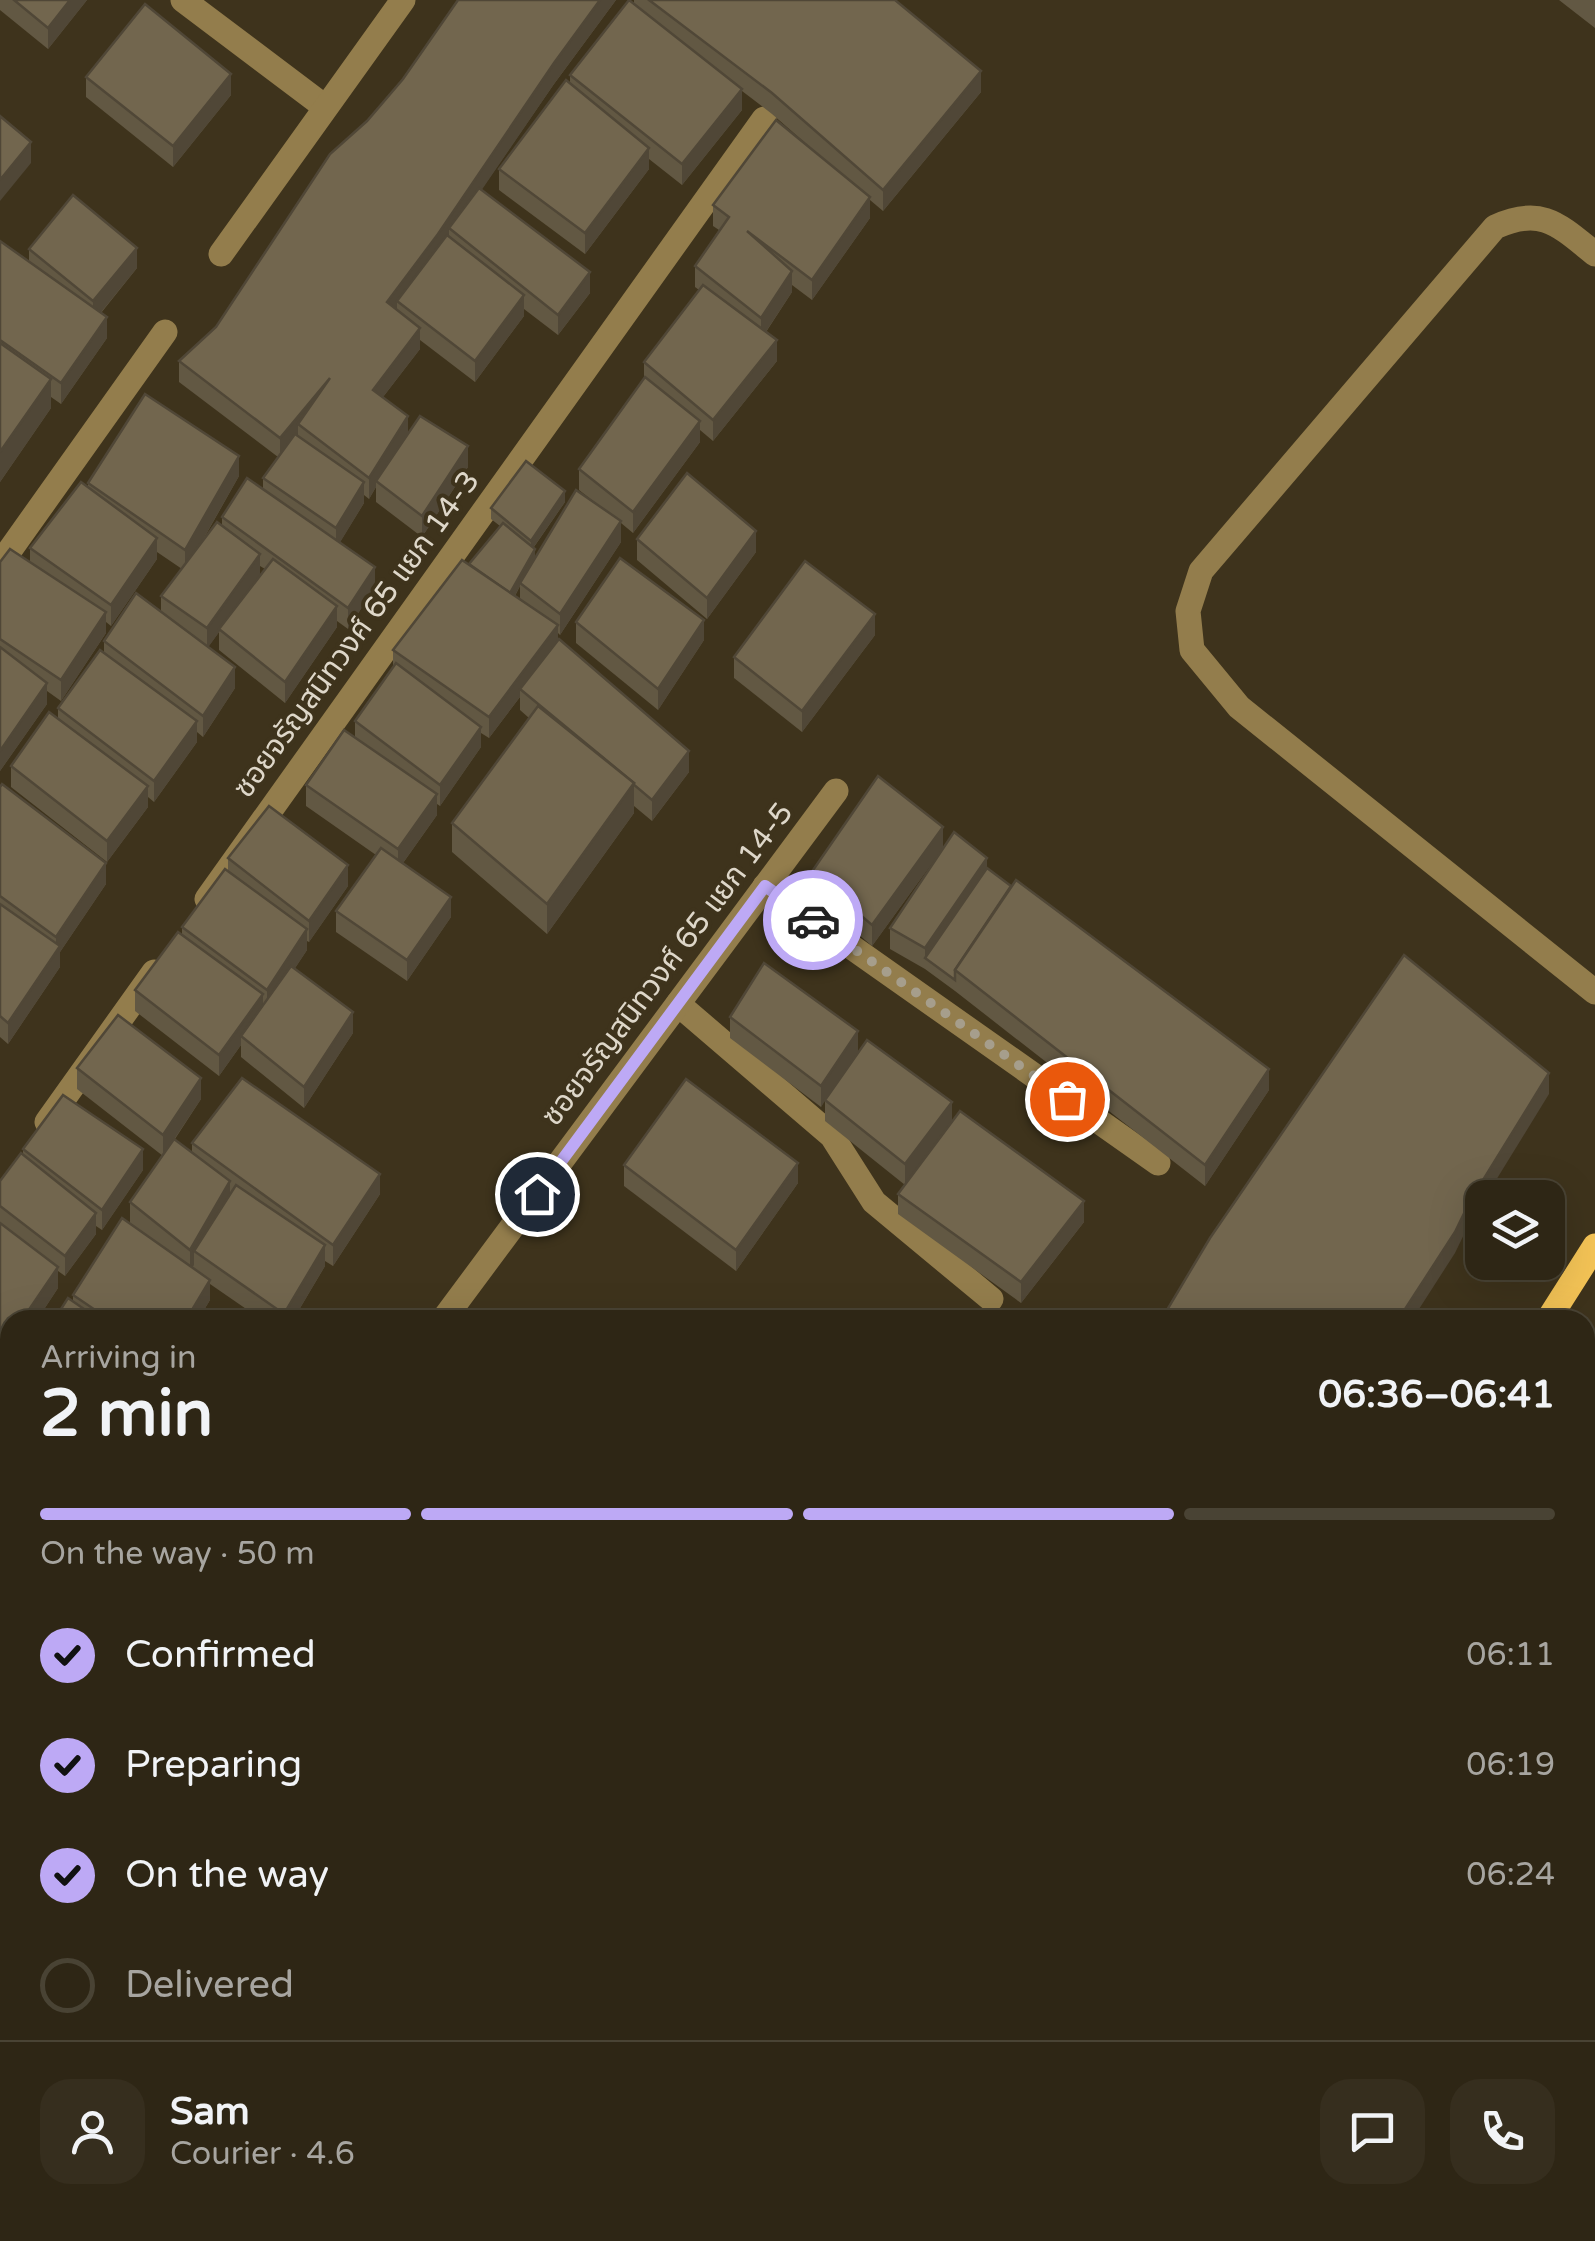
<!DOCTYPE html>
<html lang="en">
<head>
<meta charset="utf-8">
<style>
	:root { --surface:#2e2615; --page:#362e1e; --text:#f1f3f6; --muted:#a7a5a0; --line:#494334; --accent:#bda9f5 }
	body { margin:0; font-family:"Varela Round","Noto Sans Thai",sans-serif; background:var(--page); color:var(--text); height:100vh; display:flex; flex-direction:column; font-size:38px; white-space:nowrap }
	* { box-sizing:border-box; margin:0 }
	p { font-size:32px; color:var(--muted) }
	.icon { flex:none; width:55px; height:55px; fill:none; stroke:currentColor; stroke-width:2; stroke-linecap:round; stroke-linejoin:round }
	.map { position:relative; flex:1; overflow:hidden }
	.drawer { position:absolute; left:0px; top:1310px; width:1595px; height:932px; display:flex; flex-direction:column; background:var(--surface); border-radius:30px 30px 0 0; box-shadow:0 10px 40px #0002,0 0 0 2px var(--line) }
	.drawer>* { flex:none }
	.controls { position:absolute; left:1465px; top:1180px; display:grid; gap:20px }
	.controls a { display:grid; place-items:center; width:100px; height:100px; border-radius:20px; background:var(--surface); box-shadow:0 10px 40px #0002,0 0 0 2px var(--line); font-size:50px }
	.pin { position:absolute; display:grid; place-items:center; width:85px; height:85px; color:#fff; margin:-42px; border:5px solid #fff; border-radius:50%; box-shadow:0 2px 10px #0007 }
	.courier { position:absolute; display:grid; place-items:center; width:100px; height:100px; margin:-50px; border:8px solid #bda9f5; border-radius:50%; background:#fff; color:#222; box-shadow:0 2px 12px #0007 }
	.summary em { font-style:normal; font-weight:700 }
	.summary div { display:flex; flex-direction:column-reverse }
	.summary { display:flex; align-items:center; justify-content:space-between; height:170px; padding:0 40px }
	h1 { font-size:65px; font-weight:700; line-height:75px }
	.bar { display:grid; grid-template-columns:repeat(4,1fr); gap:15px 10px; align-content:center; height:120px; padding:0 40px }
	.bar i { height:12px; border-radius:8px; background:var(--line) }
	.bar .selected { background:var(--accent) }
	.bar p { grid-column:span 4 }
	.line { display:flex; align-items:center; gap:25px; padding:0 40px; border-top:2px solid var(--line) }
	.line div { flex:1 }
	.round { display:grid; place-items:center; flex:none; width:105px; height:105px; border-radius:30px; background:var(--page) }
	ol { padding:0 40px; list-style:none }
	li { display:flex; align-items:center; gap:30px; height:110px }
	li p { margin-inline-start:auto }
	li .icon { padding:10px; border-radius:50%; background:var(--accent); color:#111; stroke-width:4 }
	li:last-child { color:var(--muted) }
	li i { width:55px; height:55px; border:5px solid var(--line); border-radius:50% }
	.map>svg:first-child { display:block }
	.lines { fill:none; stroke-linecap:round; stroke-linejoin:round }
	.minor { stroke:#937d4c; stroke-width:25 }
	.major { stroke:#f3c356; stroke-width:25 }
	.wall { fill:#625843; fill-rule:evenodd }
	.shaded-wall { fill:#504737 }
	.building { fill:#72664e; stroke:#504737; stroke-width:2.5 }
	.done { stroke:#a69e8c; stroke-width:10; stroke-dasharray:0 18 }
	.route { stroke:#bda9f5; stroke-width:12 }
	.labels { text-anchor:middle; stroke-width:8; stroke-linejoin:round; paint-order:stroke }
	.street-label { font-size:30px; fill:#ded7c9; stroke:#3e331c }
</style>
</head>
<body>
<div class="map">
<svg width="1595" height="2241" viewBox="0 0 1595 2241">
	<rect width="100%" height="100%" fill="#3e331c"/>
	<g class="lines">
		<g class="minor">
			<path d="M183 0 325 107"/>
			<path d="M221 254 403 0"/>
			<path d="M1595 254C1558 224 1541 206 1495 227L1201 571 1188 611 1192 650 1239 707 1595 992"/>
			<path d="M0 564 165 332"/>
			<path d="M765 886 1158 1163"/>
			<path d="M207 899 764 119"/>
			<path d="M678 1004 832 1136 874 1202 991 1299"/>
			<path d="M47 1122 154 972"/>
			<path d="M443 1320 836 791"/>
			<path d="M0 1919 10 1905"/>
			<path d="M1585 1960 1595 1967"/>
			<path d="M1352 2241 1358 2232"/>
		</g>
		<g class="major">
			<path d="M1548 1320 1595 1246"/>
			<path d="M1585 1546 1595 1530"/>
			<path d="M959 2241 965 2232"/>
			<path d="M1138 2241 1144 2232"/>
		</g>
	</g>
	<g class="wall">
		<path d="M0 0H87L48 49 0 10Z"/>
		<path d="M458 0H616L554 84 481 190 590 293 558 335 524 309V316L475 382 420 340V349L383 397 408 434 468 467 422 537 376 502V487L369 499 364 495V503L340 542 375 587 348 629 337 621V627L285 703 219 650V632L208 647 235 688 203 737 197 732V742L154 802 148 797V807L107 862 11 787V766L58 719V708L104 652V641L161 612V596L182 569 157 552V559L111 626 106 622V633L61 701 47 691V704L0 771V562H30V548L88 487V483L239 476 199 547 222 526V517L263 489V478L278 457 179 382V361L216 327 367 121 403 79ZM260 566 265 569 246 594 260 575Z"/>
		<path d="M634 0H895L981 92 883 211 870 200V218L812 300 792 285V292L766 332 777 361 713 441 700 430V442L633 533 621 523V542L560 635 558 633V640L689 772 652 821 634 806V813L547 934 452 852V823L529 718 520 710V697L489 738 481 733V747L440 806 437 804V815L403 863 451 917 407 981 336 932V911L376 855 306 806V785L355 738V721L393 667V650L469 565 500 526 491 519V508L565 502 534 547 535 558 602 508 579 490V469L644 379V362L699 290 695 287V266L719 230 713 226V205L819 155 772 114 742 91V110L682 185 649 159V169L585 254 499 190V169L570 83V75L634 2ZM520 586V600L515 596Z"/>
		<path d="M1559 0H1595V28Z"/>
		<path d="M86 77 231 95 173 167 86 97Z"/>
		<path d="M0 241 29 262V249L137 268 101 313 107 338 61 404 51 397V408L0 482Z"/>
		<path d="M637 539 756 552 707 619 637 560Z"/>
		<path d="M576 622 704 640 658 710 576 643Z"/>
		<path d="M875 635 802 732 734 678V657Z"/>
		<path d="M0 787 106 884 60 952V967L8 1044 0 1037Z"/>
		<path d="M943 848 872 946 811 894V873Z"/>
		<path d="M228 858 348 886 309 942 307 941V950L295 968 353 1033 304 1108 241 1057V1045L219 1076 135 1011V990L182 935V927L228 871Z"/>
		<path d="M987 868 1269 1090 1205 1186 955 991 925 969 890 949V928Z"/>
		<path d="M730 1017 858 1031 821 1107 730 1038Z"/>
		<path d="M77 1068 201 1099 173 1142 192 1153V1143L380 1194 333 1266 325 1261V1266L293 1320H262L210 1284V1300L198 1320H54L73 1302V1295L130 1223V1202L163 1156 77 1089Z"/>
		<path d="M825 1100 952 1121 1084 1222 1021 1303 898 1214V1194L905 1185 825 1121Z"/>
		<path d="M23 1149 143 1170 102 1230 96 1226V1234L65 1276 58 1271V1288L37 1320H10V1369L0 1384V1181L23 1155Z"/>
		<path d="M624 1165 798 1183 736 1271 624 1186Z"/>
		<path d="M10 1392V1477L0 1470V1405Z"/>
		<path d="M10 1508V1606L0 1599V1522Z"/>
		<path d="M10 1915V2088L0 2081V1937L5 1935V1923Z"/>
		<path d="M0 2085 10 2092V2212L0 2205Z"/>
		<path d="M478 2232H808L801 2241H472Z"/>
	</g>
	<g class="shaded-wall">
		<path d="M70 0H87L48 49V28Z"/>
		<path d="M600 0H616L554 84 453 232 449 228V239L397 301V310L387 302 554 63Z"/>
		<path d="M981 71V92L883 211V190Z"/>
		<path d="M231 74V95L173 167V146Z"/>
		<path d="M742 89V110L682 185V164Z"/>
		<path d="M31 142V163L0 201V180Z"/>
		<path d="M649 148V169L585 254V233Z"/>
		<path d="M870 197V218L812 300V280Z"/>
		<path d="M137 248V268L93 322V301Z"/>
		<path d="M792 271V292L761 339V318Z"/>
		<path d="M590 272V293L558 335V315Z"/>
		<path d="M524 295V316L475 382V361Z"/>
		<path d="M107 317V338L61 404V383Z"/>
		<path d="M420 328V349L373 410V390Z"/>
		<path d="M777 340V361L713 441V420Z"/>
		<path d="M330 378 298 424V436L280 458V438Z"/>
		<path d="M51 379V408L0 482V452Z"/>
		<path d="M408 416V437L376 481V487L369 499V478Z"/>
		<path d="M700 421V442L633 533V512Z"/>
		<path d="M468 446V467L422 537V516Z"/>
		<path d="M239 456V476L185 571V550Z"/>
		<path d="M364 482V503L336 549V528Z"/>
		<path d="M565 491V502L531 551V541Z"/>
		<path d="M621 521V542L560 635V614Z"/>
		<path d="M756 531V552L707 619V598Z"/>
		<path d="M157 538V559L111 626V605Z"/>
		<path d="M535 549V559L520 583V586L508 609V598Z"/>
		<path d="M260 554V575L207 649V628Z"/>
		<path d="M375 567V587L348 629V608Z"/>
		<path d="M337 606V627L285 703V682Z"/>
		<path d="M106 612V633L61 701V680Z"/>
		<path d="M875 614V635L802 732V711Z"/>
		<path d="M704 620V640L658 710V689Z"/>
		<path d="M558 625V646L520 689V697L489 738V717Z"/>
		<path d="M235 667V688L203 737V716Z"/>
		<path d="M47 683V704L0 771V751Z"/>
		<path d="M197 721V742L154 802V781Z"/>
		<path d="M481 727V747L440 806V785Z"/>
		<path d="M689 751V772L652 821V800Z"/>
		<path d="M634 783V813L547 934V904Z"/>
		<path d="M148 786V807L107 862V841Z"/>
		<path d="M437 794V815L398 870V849Z"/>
		<path d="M943 827V848L872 946V925Z"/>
		<path d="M987 858V879L925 958V948Z"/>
		<path d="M106 863V884L60 952V967L8 1044V1023L56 952V937Z"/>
		<path d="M348 865V886L309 942V921Z"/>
		<path d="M451 897V917L407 981V960Z"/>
		<path d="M307 929V950L267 1011V990Z"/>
		<path d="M263 994V1015L241 1036V1045L219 1076V1055Z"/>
		<path d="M353 1012V1033L304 1108V1087Z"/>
		<path d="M858 1031V1052L821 1107V1086Z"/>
		<path d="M1269 1069V1090L1205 1186V1165Z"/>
		<path d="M1549 1073V1094L1485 1198H1482V1202L1470 1222 1455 1253 1412 1320H1398Z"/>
		<path d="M201 1078V1099L163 1156V1135Z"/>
		<path d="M952 1102V1122L905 1185V1164Z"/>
		<path d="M143 1149V1170L102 1230V1210Z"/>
		<path d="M798 1163V1183L736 1271V1250Z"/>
		<path d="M380 1174V1194L333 1266V1245Z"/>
		<path d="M230 1181V1202L194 1251V1265L190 1271V1250Z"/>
		<path d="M1084 1201V1222L1021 1303V1282Z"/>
		<path d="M96 1213V1234L65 1276V1256Z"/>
		<path d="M325 1245V1266L293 1320H284V1314Z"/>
		<path d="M58 1267V1288L37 1320H22Z"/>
		<path d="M210 1280V1300L198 1320H186Z"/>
		<path d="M10 1338V1369L0 1384V1363L10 1349Z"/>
		<path d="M10 1772V1802L0 1818V1788Z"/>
		<path d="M312 2232H325L319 2241H306Z"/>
		<path d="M438 2232H444V2241H433Z"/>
		<path d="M792 2232H808L801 2241H789V2236Z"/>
	</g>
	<g class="building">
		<path d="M14 0H70L48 28Z"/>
		<path d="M458 0H600L554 63 438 234 387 302 420 328 373 390 408 416 369 478 298 424 330 378 280 438 179 361 216 327 330 154 367 121 403 79Z"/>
		<path d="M629 0 742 89 682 164 570 75Z"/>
		<path d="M649 0H895L981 71 883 190 772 93Z"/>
		<path d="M145 4 231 74 173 146 86 77Z"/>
		<path d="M566 80 649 148 585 233 499 169Z"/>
		<path d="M0 116 31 142 0 180Z"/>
		<path d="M776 120 870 197 812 280 747 231 792 271 761 318 695 266 729 217 713 205Z"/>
		<path d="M479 188 590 272 558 315 449 228Z"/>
		<path d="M73 195 137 248 93 301 29 249Z"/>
		<path d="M447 235 524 295 475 361 397 301Z"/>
		<path d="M0 241 107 317 61 383 0 340Z"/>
		<path d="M703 285 777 340 713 420 644 362Z"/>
		<path d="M0 343 51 379 0 452Z"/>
		<path d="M645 377 700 421 633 512 579 469Z"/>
		<path d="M145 394 239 456 185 550 88 483Z"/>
		<path d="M420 416 468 446 422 516 376 481Z"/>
		<path d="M295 434 364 482 336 528 263 478Z"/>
		<path d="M526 461 565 491 531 541 491 508Z"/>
		<path d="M687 473 756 531 707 598 637 539Z"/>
		<path d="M247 478 375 567 348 608 222 517Z"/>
		<path d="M81 482 157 538 111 605 30 548Z"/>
		<path d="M576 490 621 521 560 614 520 583Z"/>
		<path d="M217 522 260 554 207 628 161 596Z"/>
		<path d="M503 523 535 549 510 593 469 564Z"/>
		<path d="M10 549 106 612 61 680 0 639V562Z"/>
		<path d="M620 558 704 620 658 689 576 622Z"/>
		<path d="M273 559 337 606 285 682 219 629Z"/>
		<path d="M462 560 558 625 489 717 393 650Z"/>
		<path d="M805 561 875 614 802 711 734 657Z"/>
		<path d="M136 593 235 667 203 716 104 641Z"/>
		<path d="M559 639 689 751 652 800 633 784 634 783 520 689Z"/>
		<path d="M0 647 47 683 0 751Z"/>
		<path d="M100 650 197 721 154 781 58 708Z"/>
		<path d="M396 663 481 727 440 785 355 721Z"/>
		<path d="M538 706 634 783 547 904 452 823Z"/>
		<path d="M49 712 148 786 107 841 11 766Z"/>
		<path d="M344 730 437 794 398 849 306 785Z"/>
		<path d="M878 776 943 827 872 925 811 873Z"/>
		<path d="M2 784 106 863 56 937 0 896V787Z"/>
		<path d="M269 806 348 865 309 921 228 858Z"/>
		<path d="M954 832 987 858 925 948 890 928Z"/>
		<path d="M381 848 451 897 407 960 336 911Z"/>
		<path d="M987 868 1011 886 955 970V980L925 958Z"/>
		<path d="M225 869 307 929 267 990 182 927Z"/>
		<path d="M1016 880 1269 1069 1205 1165 955 970Z"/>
		<path d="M0 904 60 946 8 1023 0 1016Z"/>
		<path d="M178 932 263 994 219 1055 135 990Z"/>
		<path d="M1404 955 1549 1073 1470 1201 1455 1232 1398 1320H1161L1210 1238Z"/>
		<path d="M764 963 858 1031 821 1086 730 1017Z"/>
		<path d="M291 966 353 1012 304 1087 241 1036Z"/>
		<path d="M118 1015 201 1078 163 1135 77 1068Z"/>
		<path d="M867 1040 952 1102 905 1164 825 1100Z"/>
		<path d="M242 1078 380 1174 333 1245 192 1143Z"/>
		<path d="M686 1079 798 1163 736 1250 624 1165Z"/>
		<path d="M63 1095 143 1149 102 1210 23 1149Z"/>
		<path d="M960 1111 1084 1201 1021 1282 898 1194Z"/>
		<path d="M174 1139 230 1181 190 1250 130 1202Z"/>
		<path d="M21 1153 96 1213 65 1256 0 1206V1181Z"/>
		<path d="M236 1185 325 1245 284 1314 194 1251Z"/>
		<path d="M122 1218 210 1280 186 1320H110L73 1295Z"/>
		<path d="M0 1223 58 1267 22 1320H10V1339L0 1332Z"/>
		<path d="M68 1298 100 1320H54Z"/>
		<path d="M474 1311 486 1320H468Z"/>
		<path d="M0 1339 10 1347 0 1363Z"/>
		<path d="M10 1392V1456L0 1449V1405Z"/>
		<path d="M10 1508V1585L0 1578V1522Z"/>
		<path d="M0 1607 10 1613V1772L0 1788Z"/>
		<path d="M2 1934 10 1938V2067L0 2060V1937Z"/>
		<path d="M0 2085 10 2092V2191L0 2184Z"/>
		<path d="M207 2232H312L306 2241H212L204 2237Z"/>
		<path d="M330 2232H438L433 2241H324Z"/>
		<path d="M478 2232H644L656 2241H472Z"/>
		<path d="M644 2232H767L781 2241H656Z"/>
	</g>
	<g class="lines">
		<path class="done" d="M813 920 1067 1099"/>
		<path class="route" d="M537 1194 765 886 813 920"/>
	</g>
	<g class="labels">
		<g class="street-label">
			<text transform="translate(356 634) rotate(-54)" y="10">ซอยจรัญสนิทวงศ์ 65 แยก 14-3</text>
			<text transform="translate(667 964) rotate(-53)" y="10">ซอยจรัญสนิทวงศ์ 65 แยก 14-5</text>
		</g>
	</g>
</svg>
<div class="controls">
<a><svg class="icon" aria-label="layers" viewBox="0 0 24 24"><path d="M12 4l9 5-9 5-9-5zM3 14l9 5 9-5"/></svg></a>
</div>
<div class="pin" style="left:1067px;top:1099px;background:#ea580c"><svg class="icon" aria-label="bag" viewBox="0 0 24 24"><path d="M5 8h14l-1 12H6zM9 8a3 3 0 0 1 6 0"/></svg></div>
<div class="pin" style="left:537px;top:1194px;background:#1f2937"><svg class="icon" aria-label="home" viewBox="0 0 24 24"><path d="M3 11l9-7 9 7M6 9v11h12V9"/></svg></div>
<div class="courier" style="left:813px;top:920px"><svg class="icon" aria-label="car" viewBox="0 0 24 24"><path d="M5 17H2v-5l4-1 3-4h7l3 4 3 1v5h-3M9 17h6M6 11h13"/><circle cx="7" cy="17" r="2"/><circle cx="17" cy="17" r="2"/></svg></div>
<section class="drawer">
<div class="summary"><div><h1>2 min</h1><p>Arriving in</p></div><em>06:36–06:41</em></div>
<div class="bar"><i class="selected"></i><i class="selected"></i><i class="selected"></i><i></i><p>On the way · 50 m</p></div>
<ol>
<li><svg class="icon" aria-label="check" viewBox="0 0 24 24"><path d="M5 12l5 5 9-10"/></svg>Confirmed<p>06:11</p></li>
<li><svg class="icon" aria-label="check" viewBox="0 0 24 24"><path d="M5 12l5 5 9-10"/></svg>Preparing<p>06:19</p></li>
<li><svg class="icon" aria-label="check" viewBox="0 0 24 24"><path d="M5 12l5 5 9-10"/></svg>On the way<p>06:24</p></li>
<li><i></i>Delivered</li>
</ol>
<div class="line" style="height:180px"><a class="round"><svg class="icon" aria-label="person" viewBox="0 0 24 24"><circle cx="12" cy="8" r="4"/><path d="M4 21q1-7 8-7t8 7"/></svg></a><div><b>Sam</b><p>Courier · 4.6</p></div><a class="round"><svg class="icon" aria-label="chat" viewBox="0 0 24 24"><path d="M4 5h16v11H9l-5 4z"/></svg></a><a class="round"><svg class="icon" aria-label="phone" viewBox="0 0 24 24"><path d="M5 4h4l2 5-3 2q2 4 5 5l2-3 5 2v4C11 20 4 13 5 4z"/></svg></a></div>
</section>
</div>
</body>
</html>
